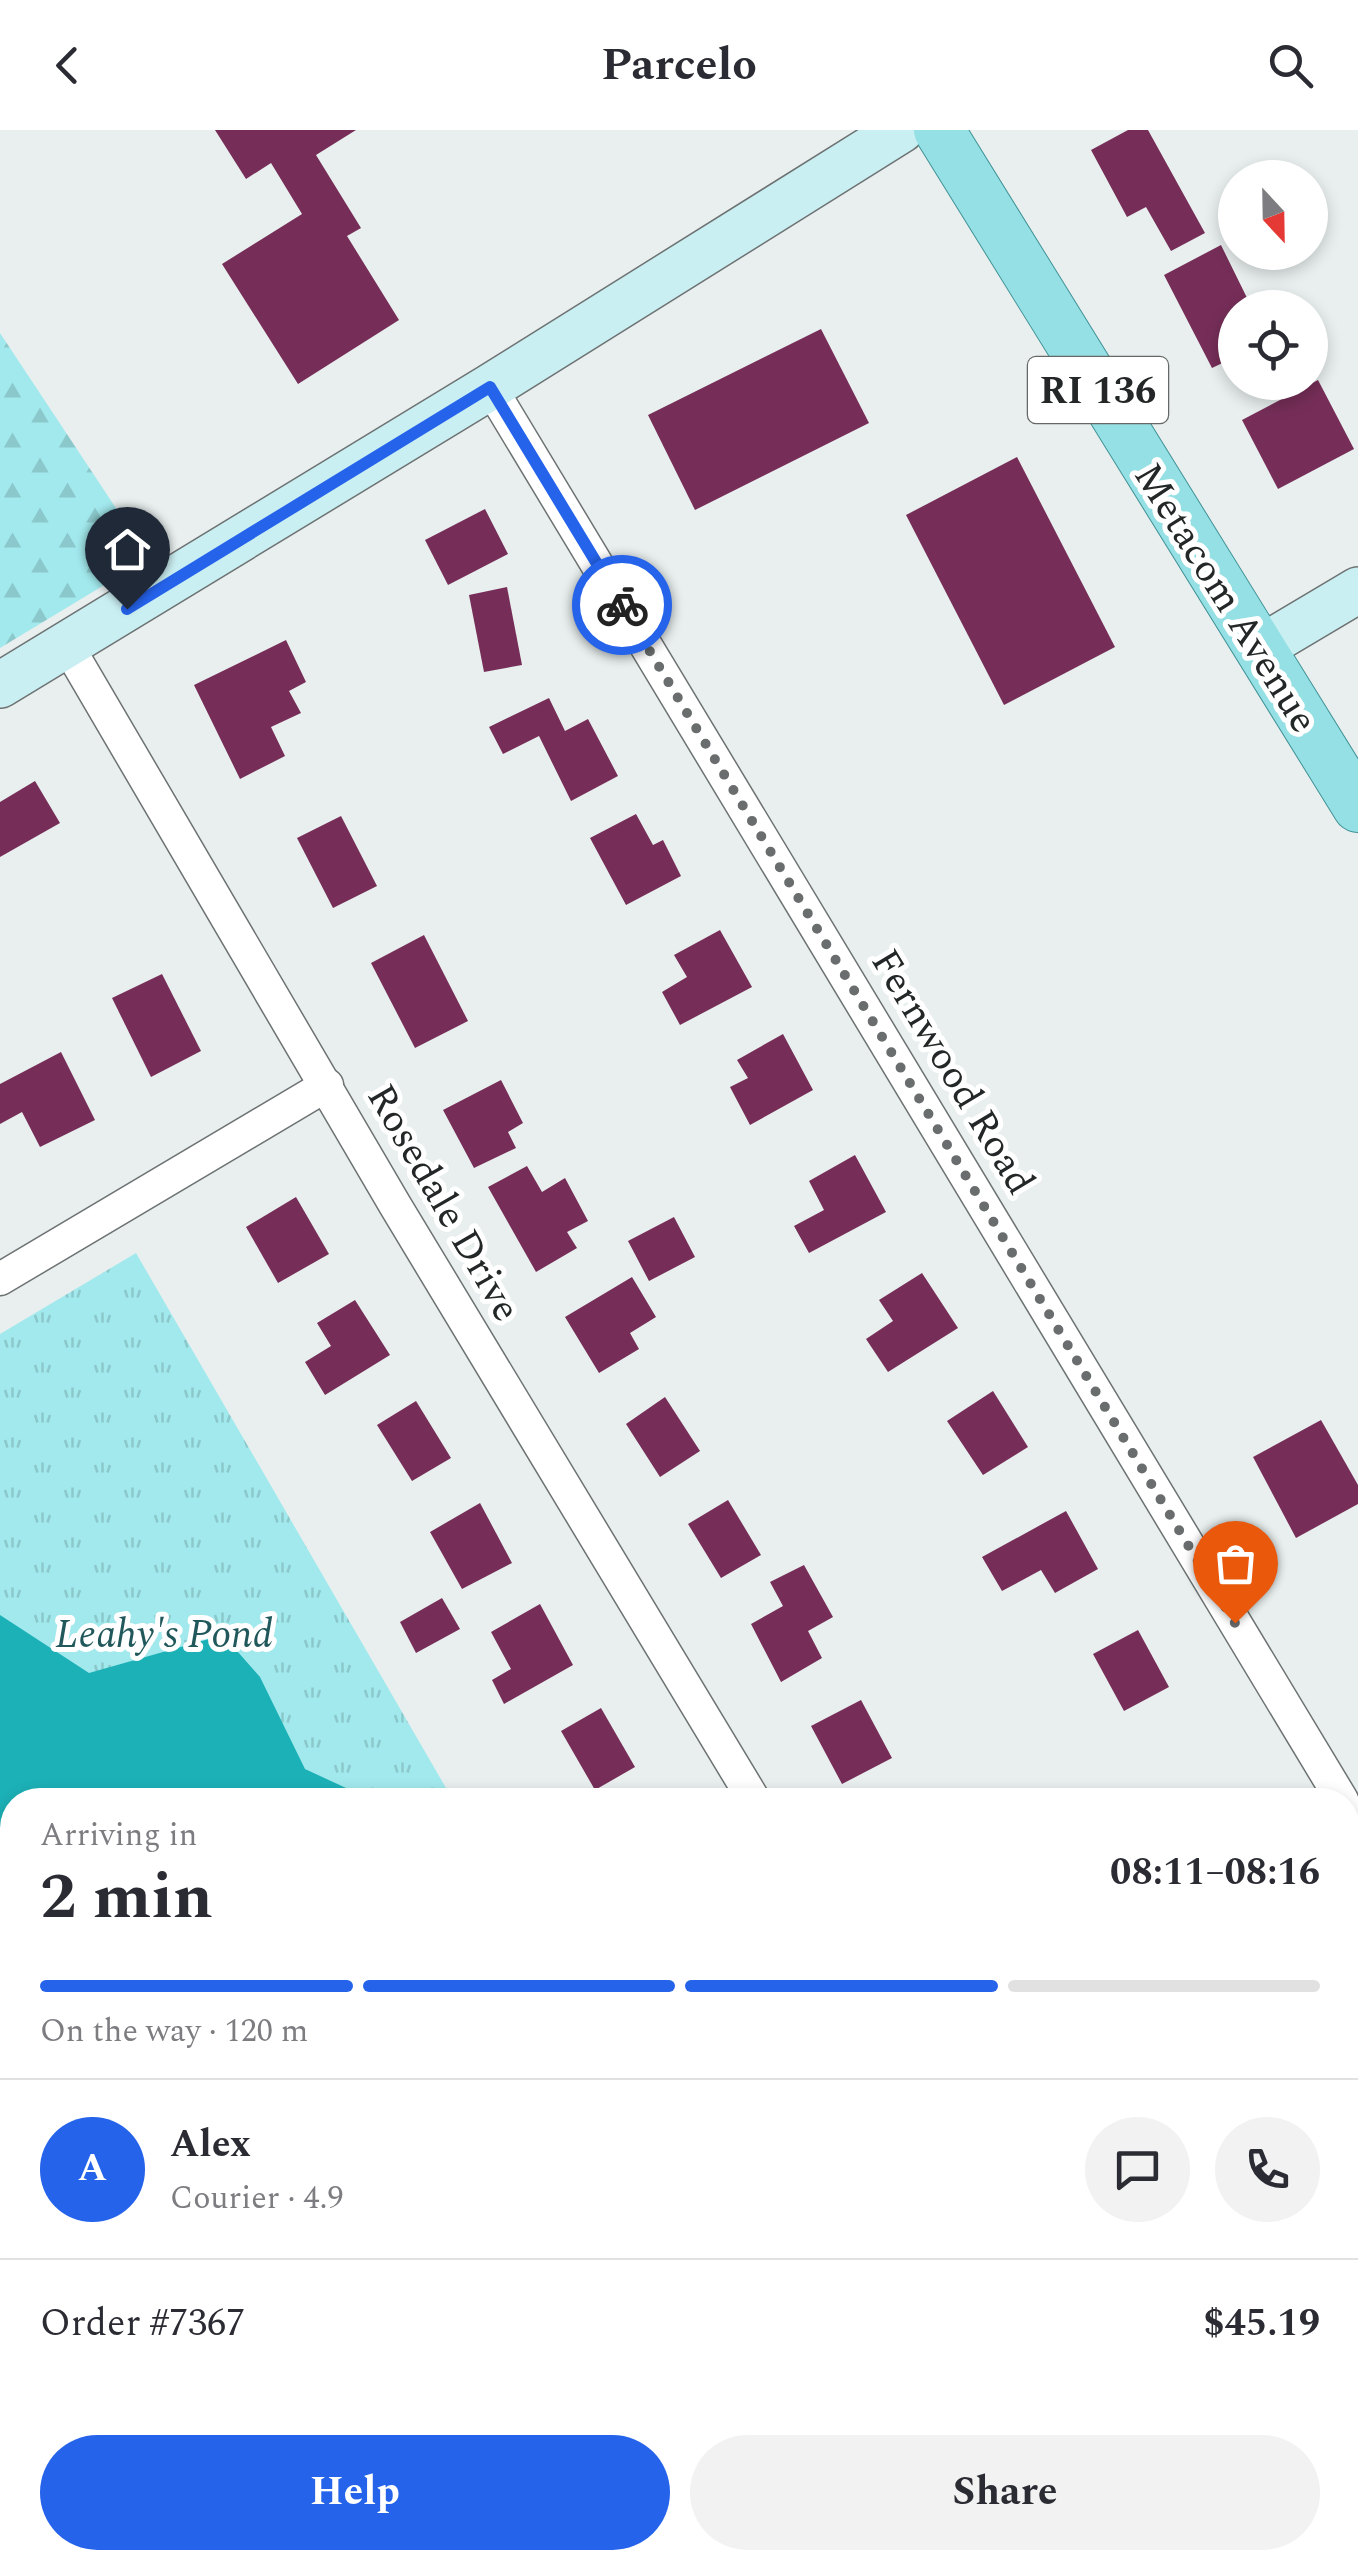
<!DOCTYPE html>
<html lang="en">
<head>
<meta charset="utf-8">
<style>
	:root { --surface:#fff; --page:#f2f2f3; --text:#2b2b33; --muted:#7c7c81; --line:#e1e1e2; --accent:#2563eb }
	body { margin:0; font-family:Spectral,serif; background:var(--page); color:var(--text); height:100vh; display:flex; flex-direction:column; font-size:38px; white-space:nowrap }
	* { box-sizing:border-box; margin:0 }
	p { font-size:32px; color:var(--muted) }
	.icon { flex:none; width:55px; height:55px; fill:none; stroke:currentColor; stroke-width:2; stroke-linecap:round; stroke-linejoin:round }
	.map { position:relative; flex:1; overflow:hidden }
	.details { position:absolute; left:0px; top:1658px; width:1360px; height:782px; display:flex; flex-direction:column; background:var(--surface); border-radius:40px 40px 0 0; box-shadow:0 5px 15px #0003 }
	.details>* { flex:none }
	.needle { width:65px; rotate:158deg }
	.controls { position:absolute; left:1218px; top:30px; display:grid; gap:20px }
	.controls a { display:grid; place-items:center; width:110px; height:110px; border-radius:50%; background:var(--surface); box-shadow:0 5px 15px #0003; font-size:50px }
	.pin { position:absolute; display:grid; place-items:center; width:85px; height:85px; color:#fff; margin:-102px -42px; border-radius:50% 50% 50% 0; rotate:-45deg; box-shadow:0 0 10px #0007 }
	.pin .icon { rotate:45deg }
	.courier { position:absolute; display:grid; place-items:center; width:100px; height:100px; margin:-50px; border:8px solid #2563eb; border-radius:50%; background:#fff; color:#222; box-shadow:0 2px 12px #0007 }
	.summary em { font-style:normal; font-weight:700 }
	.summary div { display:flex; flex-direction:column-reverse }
	.summary { display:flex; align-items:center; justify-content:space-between; height:170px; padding:0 40px }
	h1 { font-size:65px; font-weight:700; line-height:75px }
	.bar { display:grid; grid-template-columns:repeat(4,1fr); gap:15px 10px; align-content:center; height:120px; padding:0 40px }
	.bar i { height:12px; border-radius:8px; background:var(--line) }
	.bar .on { background:var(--accent) }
	.bar p { grid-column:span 4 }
	.line { display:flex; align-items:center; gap:25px; padding:0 40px; border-top:2px solid var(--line) }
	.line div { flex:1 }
	.round { display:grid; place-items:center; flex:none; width:105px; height:105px; border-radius:52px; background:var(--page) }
	.button { display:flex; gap:20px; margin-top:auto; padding:20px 40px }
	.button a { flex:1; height:115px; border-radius:60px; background:var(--accent); color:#fff; font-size:40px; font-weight:700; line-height:115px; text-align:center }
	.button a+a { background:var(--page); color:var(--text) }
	header { display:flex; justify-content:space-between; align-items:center; height:130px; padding:0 40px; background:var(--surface); font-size:45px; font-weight:700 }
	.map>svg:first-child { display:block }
	.forest { fill:url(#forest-firs) }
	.park { fill:url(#park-tufts) }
	.water { fill:#1cb1b7 }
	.building { fill:#762e58 }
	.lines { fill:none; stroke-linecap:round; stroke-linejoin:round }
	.street-casing { stroke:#6d7273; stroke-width:35 }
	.secondary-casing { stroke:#6d7273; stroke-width:48 }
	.primary-casing { stroke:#409296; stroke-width:52 }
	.street { stroke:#fff; stroke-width:32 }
	.secondary { stroke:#caeff2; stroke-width:45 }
	.primary { stroke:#95e0e4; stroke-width:50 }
	.done { stroke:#696d6d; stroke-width:10; stroke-dasharray:0 18 }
	.route { stroke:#2563eb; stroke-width:12 }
	.labels { text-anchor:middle; stroke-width:10; stroke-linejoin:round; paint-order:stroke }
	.shield { fill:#fff; stroke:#666868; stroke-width:2.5 }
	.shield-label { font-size:38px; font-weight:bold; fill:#242727 }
	.street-label { font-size:40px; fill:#242727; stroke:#fff }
	.park-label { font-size:40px; font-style:italic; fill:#21585b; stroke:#fff }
</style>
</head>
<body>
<header><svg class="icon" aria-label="back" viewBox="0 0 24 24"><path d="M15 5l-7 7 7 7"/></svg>Parcelo<svg class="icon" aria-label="search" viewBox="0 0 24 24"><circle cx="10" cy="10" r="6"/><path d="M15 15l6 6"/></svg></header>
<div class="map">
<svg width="1358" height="2438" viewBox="0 0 1358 2438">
	<defs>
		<pattern id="forest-firs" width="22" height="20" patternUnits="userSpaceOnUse" patternTransform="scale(2.5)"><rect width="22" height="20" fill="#a2e9ed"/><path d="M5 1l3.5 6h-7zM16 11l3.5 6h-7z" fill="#8bc8cb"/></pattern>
		<pattern id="park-tufts" width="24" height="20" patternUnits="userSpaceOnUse" patternTransform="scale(2.5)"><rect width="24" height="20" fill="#a2e9ed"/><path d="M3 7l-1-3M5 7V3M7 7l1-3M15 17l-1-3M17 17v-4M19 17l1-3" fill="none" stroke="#8bc8cb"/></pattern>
	</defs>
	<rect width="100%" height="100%" fill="#e9efef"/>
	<path class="forest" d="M0 203 149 428 0 518Z"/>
	<path class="park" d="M136 1123 453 1670H12V2312L0 2320V1204Z"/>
	<path class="water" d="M0 1485 89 1543 223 1505 260 1547 305 1639 372 1670H12V2112L0 2089Z"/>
	<g class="building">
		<path d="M215 0H356L316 25 361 98 347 106 399 190 298 254 222 134 302 84 271 33 246 49Z"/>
		<path d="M1128 0H1148L1205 103 1171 121 1146 77 1127 87 1091 20Z"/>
		<path d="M1221 115 1252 178H1235V227L1212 238 1164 145Z"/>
		<path d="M821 199 869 293 695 380 648 285Z"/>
		<path d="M1318 250 1354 319 1278 359 1242 290Z"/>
		<path d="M1017 327 1115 517 1004 575 906 385Z"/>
		<path d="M485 379 508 424 448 455 425 410Z"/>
		<path d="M507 457 522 535 484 542 469 465Z"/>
		<path d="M286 510 306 552 289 561 301 583 271 597 285 626 240 649 194 555Z"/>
		<path d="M549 568 565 601 588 589 618 646 571 671 539 606 503 624 489 597Z"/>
		<path d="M35 651 60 693 0 727V672Z"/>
		<path d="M636 684 653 715 663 710 681 746 626 775 590 708Z"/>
		<path d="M341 686 377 756 333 778 297 708Z"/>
		<path d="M720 800 752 857 680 895 662 862 687 847 674 825Z"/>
		<path d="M424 805 468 891 415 918 371 833Z"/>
		<path d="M162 844 201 921 151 947 112 868Z"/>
		<path d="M783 904 813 960 750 995 730 957 748 948 737 930Z"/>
		<path d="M61 922 95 990 40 1017 22 982 0 994V954Z"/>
		<path d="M501 950 523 993 508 1002 516 1018 474 1038 443 980Z"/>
		<path d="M855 1025 886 1082 809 1123 794 1096 824 1080 809 1051Z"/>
		<path d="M527 1036 542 1062 565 1048 588 1091 567 1102 577 1118 536 1142 488 1057Z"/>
		<path d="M296 1067 329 1124 278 1153 246 1097Z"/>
		<path d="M674 1087 695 1127 649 1151 628 1111Z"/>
		<path d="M922 1143 958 1198 888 1242 866 1209 893 1191 879 1170Z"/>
		<path d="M632 1147 656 1187 630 1203 639 1219 599 1243 565 1187Z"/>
		<path d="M355 1170 390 1225 325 1265 305 1232 331 1216 317 1193Z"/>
		<path d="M993 1261 1028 1317 983 1345 947 1291Z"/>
		<path d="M665 1267 700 1321 660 1347 626 1294Z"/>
		<path d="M416 1271 451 1328 412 1351 377 1295Z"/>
		<path d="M1321 1290 1358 1355V1374L1296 1408 1253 1327Z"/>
		<path d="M728 1370 761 1425 721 1448 688 1394Z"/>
		<path d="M480 1373 512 1433 462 1459 430 1402Z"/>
		<path d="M1066 1381 1098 1439 1055 1463 1041 1440 1002 1461 982 1427Z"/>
		<path d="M804 1435 833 1487 808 1501 822 1528 781 1552 751 1494 783 1476 770 1452Z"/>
		<path d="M442 1468 460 1499 416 1523 400 1492Z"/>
		<path d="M540 1474 573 1535 504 1574 492 1550 511 1539 491 1502Z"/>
		<path d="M1138 1500 1169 1557 1124 1581 1093 1524Z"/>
		<path d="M861 1570 892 1628 842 1654 811 1596Z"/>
		<path d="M601 1578 635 1637 595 1660 561 1601Z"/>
		<path d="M1358 1879V1930L1348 1935V1884Z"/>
		<path d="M1358 2398V2438H1313L1307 2428H1348V2404Z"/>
		<path d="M54 2428H110L89 2438H59Z"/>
		<path d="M439 2428H499L503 2438H433L431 2432Z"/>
		<path d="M951 2428H961L967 2438H932Z"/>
		<path d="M1015 2428H1057L1036 2438H1020Z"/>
	</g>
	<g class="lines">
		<g class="street-casing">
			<g id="street">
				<path d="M490 257 1342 1670"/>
				<path d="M67 515 395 1075 754 1670"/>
				<path d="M0 1149 327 955"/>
				<path d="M1348 1679 1358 1696"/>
				<path d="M1348 1791 1358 1785"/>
				<path d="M252 2438 270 2428"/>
				<path d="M1199 2438 1212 2430"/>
			</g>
		</g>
		<g class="secondary-casing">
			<g id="secondary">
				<path d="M1259 519 1358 460"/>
				<path d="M0 555 490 257 901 0"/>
			</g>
		</g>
		<g class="primary-casing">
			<path id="primary" d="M939 0 1358 677"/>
		</g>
		<use href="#street" class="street"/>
		<use href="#secondary" class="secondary"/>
		<use href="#primary" class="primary"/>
	</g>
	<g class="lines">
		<path class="done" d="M622 475 1235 1493"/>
		<path class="route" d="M127 479 490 257 622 475"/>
	</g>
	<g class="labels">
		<rect class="shield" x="1028" y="227" width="140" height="66" rx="8"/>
		<g class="shield-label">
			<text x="1098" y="273">RI 136</text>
		</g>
		<g class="street-label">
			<text transform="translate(1227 467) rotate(58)" y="14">Metacom Avenue</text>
			<text transform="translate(954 941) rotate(59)" y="14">Fernwood Road</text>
			<text transform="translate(445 1072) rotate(60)" y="14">Rosedale Drive</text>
		</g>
		<g class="park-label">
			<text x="164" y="1517">Leahy's Pond</text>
		</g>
	</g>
</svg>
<div class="controls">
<a><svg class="needle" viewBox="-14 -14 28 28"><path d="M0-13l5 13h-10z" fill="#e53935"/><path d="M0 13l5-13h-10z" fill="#7c7c81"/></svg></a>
<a><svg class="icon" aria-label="locate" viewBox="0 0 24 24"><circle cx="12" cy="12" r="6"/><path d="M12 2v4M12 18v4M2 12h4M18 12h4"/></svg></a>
</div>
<div class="pin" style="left:1235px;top:1493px;background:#ea580c"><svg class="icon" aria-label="bag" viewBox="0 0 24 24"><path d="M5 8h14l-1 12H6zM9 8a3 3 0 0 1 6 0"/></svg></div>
<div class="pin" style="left:127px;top:479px;background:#1f2937"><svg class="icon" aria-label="home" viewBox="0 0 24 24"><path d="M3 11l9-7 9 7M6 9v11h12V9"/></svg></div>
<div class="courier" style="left:622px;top:475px"><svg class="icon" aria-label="bike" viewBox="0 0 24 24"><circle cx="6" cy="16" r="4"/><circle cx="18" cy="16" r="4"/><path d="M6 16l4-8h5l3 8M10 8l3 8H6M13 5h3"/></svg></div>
<section class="details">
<div class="summary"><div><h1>2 min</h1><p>Arriving in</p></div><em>08:11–08:16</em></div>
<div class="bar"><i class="on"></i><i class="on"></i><i class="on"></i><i></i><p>On the way · 120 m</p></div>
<div class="line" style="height:180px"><b class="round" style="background:var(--accent);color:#fff">A</b><div><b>Alex</b><p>Courier · 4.9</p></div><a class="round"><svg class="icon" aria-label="chat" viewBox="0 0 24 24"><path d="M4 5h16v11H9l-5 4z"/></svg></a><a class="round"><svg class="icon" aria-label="phone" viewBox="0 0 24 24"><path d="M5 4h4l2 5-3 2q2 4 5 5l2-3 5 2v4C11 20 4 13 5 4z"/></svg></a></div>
<div class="line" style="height:130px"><div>Order #7367</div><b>$45.19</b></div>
<div class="button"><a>Help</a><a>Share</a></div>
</section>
</div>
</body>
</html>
